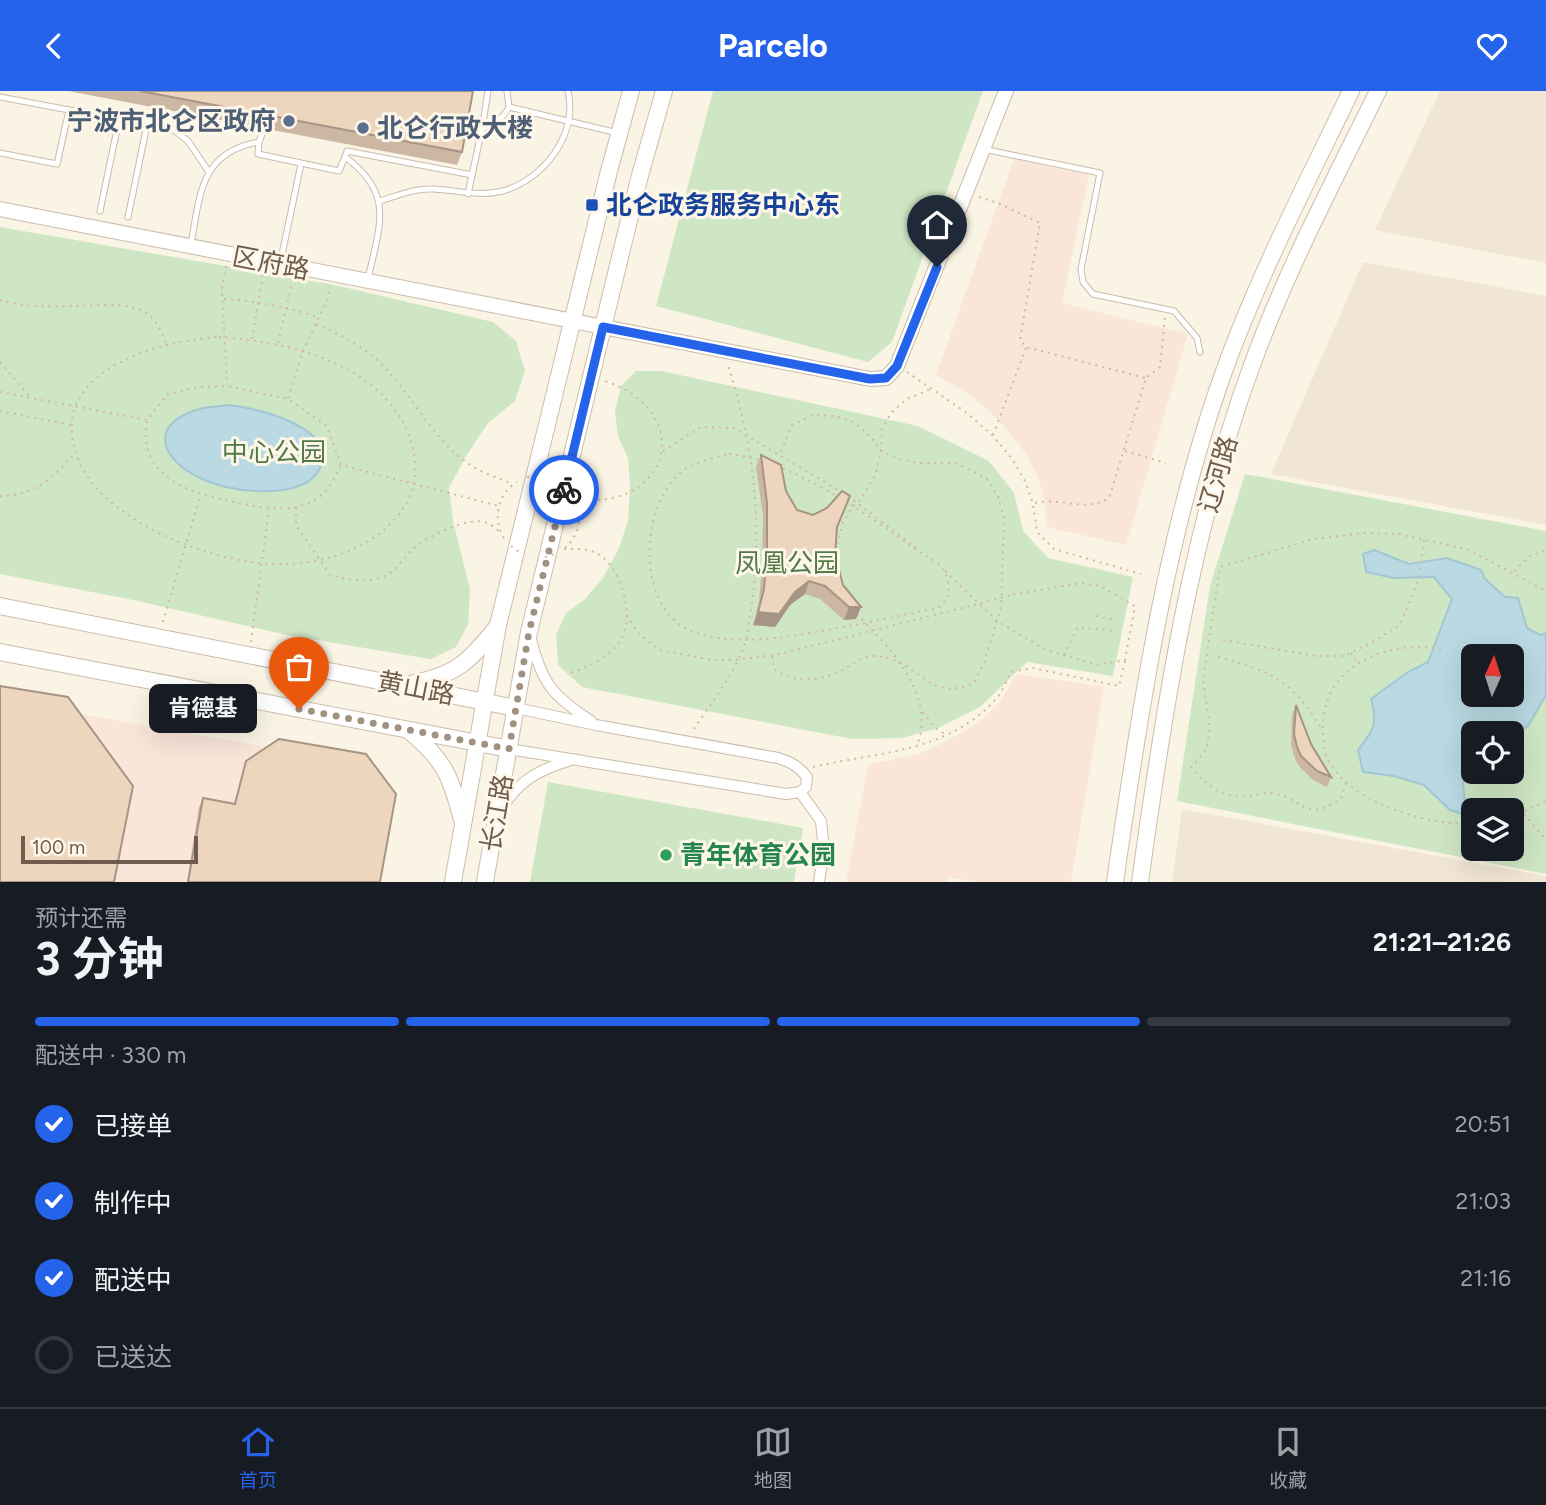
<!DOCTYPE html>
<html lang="zh">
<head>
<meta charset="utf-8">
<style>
	:root { --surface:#171b24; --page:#242831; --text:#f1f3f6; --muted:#9ea1a6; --line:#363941; --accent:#2563eb }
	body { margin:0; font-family:Figtree,"Noto Sans SC",sans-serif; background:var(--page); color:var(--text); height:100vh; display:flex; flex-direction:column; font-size:26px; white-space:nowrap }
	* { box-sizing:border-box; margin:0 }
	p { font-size:23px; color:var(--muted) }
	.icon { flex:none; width:38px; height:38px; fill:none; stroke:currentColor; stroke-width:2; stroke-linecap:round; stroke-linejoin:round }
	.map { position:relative; height:791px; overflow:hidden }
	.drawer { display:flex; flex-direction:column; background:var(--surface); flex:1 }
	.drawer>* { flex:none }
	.needle { width:46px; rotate:3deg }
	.fabs { position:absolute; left:1461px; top:553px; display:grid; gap:14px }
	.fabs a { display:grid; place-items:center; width:63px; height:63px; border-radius:10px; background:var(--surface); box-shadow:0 7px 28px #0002; font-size:35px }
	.scale { position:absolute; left:21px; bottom:18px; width:177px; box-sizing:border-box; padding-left:7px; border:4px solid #705c4c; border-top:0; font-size:19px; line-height:24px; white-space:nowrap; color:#705c4c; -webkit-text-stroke:5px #fdf7ea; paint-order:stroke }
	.pin { position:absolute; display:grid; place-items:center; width:60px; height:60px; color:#fff; margin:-72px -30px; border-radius:50% 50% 50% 0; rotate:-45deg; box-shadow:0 0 7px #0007 }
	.pin .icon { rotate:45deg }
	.courier { position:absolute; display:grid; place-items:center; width:70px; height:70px; margin:-35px; border:5px solid #2563eb; border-radius:50%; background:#fff; color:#222; box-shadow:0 2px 9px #0007 }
	.bubble { position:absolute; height:49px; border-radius:10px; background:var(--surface); box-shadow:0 7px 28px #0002; font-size:23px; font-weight:700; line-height:49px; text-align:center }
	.summary em { font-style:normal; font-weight:700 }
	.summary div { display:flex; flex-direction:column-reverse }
	.summary { display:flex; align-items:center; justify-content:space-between; height:119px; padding:0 35px }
	h1 { font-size:46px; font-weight:700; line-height:52px }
	.bar { display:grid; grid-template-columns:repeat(4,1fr); gap:10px 7px; align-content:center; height:84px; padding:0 35px }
	.bar i { height:9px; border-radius:5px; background:var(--line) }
	.bar .current { background:var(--accent) }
	.bar p { grid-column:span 4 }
	ol { padding:0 35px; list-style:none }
	li { display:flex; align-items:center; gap:21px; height:77px }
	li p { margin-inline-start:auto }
	li .icon { padding:7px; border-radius:50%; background:var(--accent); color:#fff; stroke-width:4 }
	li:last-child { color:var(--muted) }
	li i { width:38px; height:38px; border:4px solid var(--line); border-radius:50% }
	header { display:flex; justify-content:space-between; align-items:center; height:91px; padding:0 35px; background:var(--accent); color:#fff; font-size:32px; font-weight:700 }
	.tab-bar { display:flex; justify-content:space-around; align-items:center; height:98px; border-top:2px solid var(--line); background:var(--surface); font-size:19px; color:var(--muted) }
	.tab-bar a { display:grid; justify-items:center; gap:4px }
	.tab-bar .current { color:var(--accent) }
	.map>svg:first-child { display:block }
	.residential { fill:#f1e6d3 }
	.commercial { fill:#fae5d9 }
	.green { fill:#cfe6c4; fill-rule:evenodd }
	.water { fill:#bad9e2; stroke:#a1c7d3; stroke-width:2; fill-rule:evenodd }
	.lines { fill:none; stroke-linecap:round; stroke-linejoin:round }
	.service-casing { stroke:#cabcab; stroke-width:7 }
	.minor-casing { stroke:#cabcab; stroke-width:12 }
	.tertiary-casing { stroke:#cabcab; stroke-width:16 }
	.secondary-casing { stroke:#cdbdaa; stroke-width:18 }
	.path { stroke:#d2b8a1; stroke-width:2; stroke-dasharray:2 5; stroke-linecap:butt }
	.service { stroke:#fff; stroke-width:5 }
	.minor { stroke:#fff; stroke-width:10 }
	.tertiary { stroke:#fff; stroke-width:14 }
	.secondary { stroke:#fff; stroke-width:16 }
	.path-bridge { stroke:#d2b8a1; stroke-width:2; stroke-dasharray:2 5; stroke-linecap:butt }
	.wall { fill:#ccb7a3 }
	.shaded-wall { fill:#a69585 }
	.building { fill:#edd5be; stroke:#a69585; stroke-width:2 }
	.done { stroke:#a09181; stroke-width:7; stroke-dasharray:0 12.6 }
	.route { stroke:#2563eb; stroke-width:9 }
	.service-dot { fill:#5c6f8a; stroke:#fdf7ea; stroke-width:2.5 }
	.transit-dot { fill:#1a4fb4; stroke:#fdf7ea; stroke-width:2.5 }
	.leisure-dot { fill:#2e9e5b; stroke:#fdf7ea; stroke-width:2.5 }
	.labels { text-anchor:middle; stroke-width:6; stroke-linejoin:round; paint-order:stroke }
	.service-label { font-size:26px; font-weight:bold; fill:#4e5e75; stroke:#fdf7ea; text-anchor:end }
	.transit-label { font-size:26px; font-weight:bold; fill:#164399; stroke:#fdf7ea; text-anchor:start }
	.street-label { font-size:26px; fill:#705c4c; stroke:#fdf7ea }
	.park-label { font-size:26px; fill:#537a48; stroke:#fdf7ea }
	.leisure-label { font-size:26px; font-weight:bold; fill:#27864d; stroke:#fdf7ea; text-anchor:start }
</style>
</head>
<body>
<header><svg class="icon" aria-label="back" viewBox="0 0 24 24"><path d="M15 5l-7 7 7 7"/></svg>Parcelo<svg class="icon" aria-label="heart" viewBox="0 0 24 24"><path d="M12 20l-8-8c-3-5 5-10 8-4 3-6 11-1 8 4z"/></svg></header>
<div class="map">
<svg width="1546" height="791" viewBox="0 0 1546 791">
	<rect width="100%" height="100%" fill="#faf4e4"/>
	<g class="residential">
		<path d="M1440 0H1546V172L1375 139Z"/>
		<path d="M1363 171 1546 205V434L1271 383Z"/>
		<path d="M1182 718 1546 785V791H1172Z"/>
	</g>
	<g class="commercial">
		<path d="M1014 68 1089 84 1062 212 1188 243 1126 454 1047 436 1045 410 1039 389 1026 363 1009 341 989 320 969 303 936 284Z"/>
		<path d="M1016 583 1104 596 1071 791H976L948 786 947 791H846L868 674 919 663 947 650 981 630 1002 609Z"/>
		<path d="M0 609 362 673 392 713 381 791H0Z"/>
	</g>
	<g class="green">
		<path d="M713 0H983L892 251 868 271 656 215Z"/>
		<path d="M0 136 335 194 493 231 516 250 525 280 515 310 488 332 466 365 449 397 453 430 470 498 468 533 456 556 431 568 287 544 138 510 0 483Z"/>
		<path d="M636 280H661L918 335 989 370 1014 402 1023 440 1048 467 1133 486 1113 585 1027 571 980 616 938 637 902 647 852 648 582 596 558 574 556 544 566 522 584 509 603 487 619 457 628 430 630 393 628 367 618 345 615 321 621 295Z"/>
		<path d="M1245 383 1546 440V783L1177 710 1210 495ZM1474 565H1512V604H1474ZM1474 642H1512V681H1474ZM1474 719H1512V758H1474Z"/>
		<path d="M548 691 803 737 794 791H530Z"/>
	</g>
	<g class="water">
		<path d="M228 314C254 316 343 337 319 379 310 395 289 399 273 400 247 401 223 398 200 387 162 369 147 335 196 319 206 315 218 316 228 314Z"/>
		<path d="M1374 459 1409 473 1447 467 1481 479 1485 488 1505 506 1518 507 1527 537 1540 544 1546 542V604L1528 635 1512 644 1474 642 1473 665 1470 667 1463 692 1466 724 1450 719 1424 694 1394 685 1363 681 1358 659C1374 639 1378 633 1371 608L1408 581 1428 571 1452 508 1434 486 1394 487 1366 481 1363 463ZM1474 565H1512V604H1474Z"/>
	</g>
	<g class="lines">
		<g class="service-casing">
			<g id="service">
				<path d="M507 0 509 16"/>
				<path d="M0 6 69 19 120 24 166 33 188 50 209 81"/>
				<path d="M482 38 488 0"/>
				<path d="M259 51 258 63 339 80 345 66C396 103 379 136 368 188"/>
				<path d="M983 58 1100 82 1081 178 1083 191 1093 203 1174 220 1197 247 1200 261"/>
				<path d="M0 62 57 73 69 19"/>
				<path d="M345 66 347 60 472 84 482 38C494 32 503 28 509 16L618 42"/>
				<path d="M468 103 472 84"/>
				<path d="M380 110C397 105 415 97 433 98 456 99 479 106 503 100 544 88 578 44 568 0"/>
				<path d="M100 120 120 24"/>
				<path d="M128 126 148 29"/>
				<path d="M191 153C200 104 200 61 259 51L262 43"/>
				<path d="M280 173 301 73"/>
			</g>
		</g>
		<g class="minor-casing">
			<g id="minor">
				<path d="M531 548C542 593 553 605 591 630"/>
				<path d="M509 658 786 703 800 701 806 696 807 686C798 675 791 671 778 667L596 634 516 617"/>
				<path d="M800 701 821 730 824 759 819 791"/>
				<path d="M501 719C517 691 538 679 568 670"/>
			</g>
		</g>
		<g class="tertiary-casing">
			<path id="tertiary" d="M0 118 870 288 886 287 897 275 1006 0"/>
		</g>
		<g class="secondary-casing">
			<g id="secondary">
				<path d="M0 515 516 617"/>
				<path d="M0 561 509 658"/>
				<path d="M410 593C456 584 468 572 497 536"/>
				<path d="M409 640C444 668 451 686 462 729"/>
				<path d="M453 791 498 534 609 80 631 0"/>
				<path d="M485 791 529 541 639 88 664 0"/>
				<path d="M1115 791C1140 617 1168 429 1230 264 1264 174 1309 87 1351 0"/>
				<path d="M1140 791C1164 617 1191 440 1252 274 1286 180 1334 90 1378 0"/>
			</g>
		</g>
		<g class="path">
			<path d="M979 106 998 112 1040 132 1020 249 1026 256 1146 287"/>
			<path d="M226 175 222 197 227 294"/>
			<path d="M224 208C257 210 286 216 318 226"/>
			<path d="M0 209C24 216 51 216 75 215 98 215 124 210 145 221 156 228 161 240 166 252"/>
			<path d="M316 233C350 247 376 263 398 292 420 319 439 353 469 373 482 382 498 387 513 393"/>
			<path d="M219 246C282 251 359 266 398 323 415 350 423 385 406 413 381 454 333 471 288 473 219 477 84 427 73 350 71 337 71 325 76 314 97 266 173 249 219 246Z"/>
			<path d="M252 248 263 184"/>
			<path d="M278 252 293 189"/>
			<path d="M0 271 30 306"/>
			<path d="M907 281 967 322 993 345 1013 369 1026 392 1033 413 1037 441 1054 458 1141 483"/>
			<path d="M0 301 147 329 168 303 198 296 228 295 288 308 327 335 341 374 499 415"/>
			<path d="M288 307 303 260 327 209 330 195"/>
			<path d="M0 320 71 334"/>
			<path d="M147 330C137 388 193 403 238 412 264 417 292 423 316 408 330 399 334 388 341 374"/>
			<path d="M993 344 1026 257"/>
			<path d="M663 360 701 336 734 337 843 402"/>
			<path d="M1125 360 1166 372"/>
			<path d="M729 363C790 369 863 420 912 456 921 462 936 469 943 478 948 485 949 496 949 504 946 508 943 514 939 516 933 519 924 519 918 521 897 525 876 530 855 534 807 542 743 558 696 542 636 522 638 419 680 382 690 372 716 366 729 363Z"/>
			<path d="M0 405C33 405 54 387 74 363"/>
			<path d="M848 405 919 459"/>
			<path d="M577 408C669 420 698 322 605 290"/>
			<path d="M1035 412C1063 406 1083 422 1109 407L1146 287 1160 276 1165 226"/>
			<path d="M296 416V434L330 484C346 488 363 492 379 487 395 483 401 469 412 459 425 446 470 424 487 432 492 434 497 439 501 442"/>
			<path d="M504 447C492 428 498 402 517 391"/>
			<path d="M565 457C579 445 583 425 576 408"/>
			<path d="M564 458C575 458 586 457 596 462 622 474 637 530 618 553 605 569 587 576 568 583"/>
			<path d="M835 460 843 432 852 416 858 412 875 385 881 360 882 338 892 321 907 308 933 297"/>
			<path d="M945 480 997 530 1044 558 1097 574 1125 569 1135 515 1100 495 1081 492 1011 504"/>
			<path d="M1514 480 1530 465 1546 459"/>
			<path d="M857 523C889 556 937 604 917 655"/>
			<path d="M627 524 638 542 659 559 712 569H737L780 563 974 514"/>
			<path d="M1096 525 1115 529"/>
			<path d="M163 531 200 406"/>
			<path d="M1223 549 1316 565H1343L1371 552 1400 534 1418 490 1424 449"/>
			<path d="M251 551 269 418"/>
			<path d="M1441 558C1386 549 1322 574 1323 638 1323 650 1324 664 1331 674 1359 716 1426 732 1474 734"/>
			<path d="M1351 562 1357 572"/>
			<path d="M1064 564 1078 536 1113 540"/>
			<path d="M772 565 774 578C794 593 818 590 841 580 853 574 861 564 875 565 921 568 926 613 974 592L984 572 1001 516 1004 428 998 405 986 387 956 372H918L899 368 881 360 872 347 854 331 835 325 813 324 792 334 780 363"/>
			<path d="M1218 566C1272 580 1293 590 1322 639"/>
			<path d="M923 621 934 636 946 644"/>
			<path d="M694 638C711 612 733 585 744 555 748 544 749 530 751 518 764 436 753 353 728 274"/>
			<path d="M813 676C876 661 947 662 995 609 1002 602 1006 590 1011 581L1033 577 1119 595 1125 570"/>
			<path d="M1346 692 1341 708C1303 733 1304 706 1270 702 1263 702 1256 704 1248 705 1222 708 1208 695 1191 677L1206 659 1210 637 1203 589 1220 476 1313 448 1363 442 1398 443 1467 458 1546 500"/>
			<path d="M1524 723 1546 749"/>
			<path d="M1512 726 1546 710"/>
		</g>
		<use href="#service" class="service"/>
		<use href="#minor" class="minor"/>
		<use href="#tertiary" class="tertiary"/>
		<use href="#secondary" class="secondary"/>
		<g class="path-bridge">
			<path d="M527 386 538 384"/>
			<path d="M564 393 570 399"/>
			<path d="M511 455 519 461"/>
			<path d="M545 466 555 463"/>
			<path d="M974 514 1011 504"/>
		</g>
	</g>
	<g class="wall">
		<path d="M68 0H473L462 61 457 74Z"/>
		<path d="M761 364 786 400 797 419 813 424 845 418 837 438 835 464 843 494 856 528 844 529 820 508 805 503 790 514 775 536 753 534 759 511 762 474 763 425 756 376Z"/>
		<path d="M1296 614 1311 653 1331 686 1327 696 1313 689 1298 674 1294 665 1291 653 1292 624Z"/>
		<path d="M246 670 380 791H187L199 716 203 707 234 713Z"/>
	</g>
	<g class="shaded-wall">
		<path d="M809 490 805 503 790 514 775 536 753 534 758 521 795 501Z"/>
		<path d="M849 516H861L856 528 844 529Z"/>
	</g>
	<g class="building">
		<path d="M140 0H473L462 61Z"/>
		<path d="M761 364 781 374 786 400 797 419 813 424 827 417 842 400 850 405 837 436 835 464 843 494 861 516H849L825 495 809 490 795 501 779 523 758 521 764 498 767 461V412Z"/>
		<path d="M0 595 68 606 133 695 114 791H0Z"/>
		<path d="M1296 614 1311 653 1331 686 1317 680 1301 665 1297 656 1294 643Z"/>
		<path d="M279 648 366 663 396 703 380 791H188L203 707 235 713 246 670Z"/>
	</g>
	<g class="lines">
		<path class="done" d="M299 618 509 658 529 541 564 399"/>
		<path class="route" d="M564 399 603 236 870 288 886 287 897 275 937 176"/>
	</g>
	<g class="service-dot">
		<circle cx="289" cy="30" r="7"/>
		<circle cx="363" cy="37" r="7"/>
	</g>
	<rect class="transit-dot" x="585" y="107" width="14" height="14" rx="3.5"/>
	<circle class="leisure-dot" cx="666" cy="764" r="7"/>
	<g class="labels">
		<g class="service-label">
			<text x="275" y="39">宁波市北仑区政府</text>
			<text x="377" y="46" text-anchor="start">北仑行政大楼</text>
		</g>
		<g class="transit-label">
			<text x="606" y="123">北仑政务服务中心东</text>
		</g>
		<g class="street-label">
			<text transform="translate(271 172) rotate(11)" y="9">区府路</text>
			<text transform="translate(1218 383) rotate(-74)" y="9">辽河路</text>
			<text transform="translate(416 597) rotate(11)" y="9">黄山路</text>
			<text transform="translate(497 722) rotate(-80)" y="9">长江路</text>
		</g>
		<g class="park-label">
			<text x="274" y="370">中心公园</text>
			<text x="787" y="481">凤凰公园</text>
		</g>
		<g class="leisure-label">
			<text x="680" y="773">青年体育公园</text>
		</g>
	</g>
</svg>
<div class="fabs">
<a><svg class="needle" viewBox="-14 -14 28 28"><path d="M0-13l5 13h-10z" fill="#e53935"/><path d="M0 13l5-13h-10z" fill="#9ea1a6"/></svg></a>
<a><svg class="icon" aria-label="locate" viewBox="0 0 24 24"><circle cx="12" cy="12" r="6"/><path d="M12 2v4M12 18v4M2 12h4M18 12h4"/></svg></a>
<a><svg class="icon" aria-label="layers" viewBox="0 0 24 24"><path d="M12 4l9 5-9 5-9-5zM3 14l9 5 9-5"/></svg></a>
</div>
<div class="scale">100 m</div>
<div class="pin" style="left:299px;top:618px;background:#ea580c"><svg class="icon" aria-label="bag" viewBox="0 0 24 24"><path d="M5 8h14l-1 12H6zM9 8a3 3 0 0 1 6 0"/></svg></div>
<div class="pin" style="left:937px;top:176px;background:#1f2937"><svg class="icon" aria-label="home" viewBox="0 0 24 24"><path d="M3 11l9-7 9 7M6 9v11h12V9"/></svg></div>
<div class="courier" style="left:564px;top:399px"><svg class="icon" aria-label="bike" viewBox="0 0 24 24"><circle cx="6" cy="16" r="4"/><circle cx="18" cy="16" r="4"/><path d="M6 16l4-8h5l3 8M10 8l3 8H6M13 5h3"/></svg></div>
<div class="bubble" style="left:149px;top:593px;width:108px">肯德基</div>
</div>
<section class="drawer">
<div class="summary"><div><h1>3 分钟</h1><p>预计还需</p></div><em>21:21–21:26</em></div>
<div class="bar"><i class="current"></i><i class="current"></i><i class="current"></i><i></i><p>配送中 · 330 m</p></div>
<ol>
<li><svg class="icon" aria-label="check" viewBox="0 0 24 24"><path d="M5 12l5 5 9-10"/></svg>已接单<p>20:51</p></li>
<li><svg class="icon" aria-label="check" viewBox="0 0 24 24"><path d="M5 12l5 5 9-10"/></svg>制作中<p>21:03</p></li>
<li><svg class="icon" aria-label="check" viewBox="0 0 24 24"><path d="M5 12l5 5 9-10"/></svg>配送中<p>21:16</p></li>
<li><i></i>已送达</li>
</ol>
</section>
<nav class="tab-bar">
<a class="current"><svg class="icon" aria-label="home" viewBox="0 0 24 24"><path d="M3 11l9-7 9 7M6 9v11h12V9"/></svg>首页</a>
<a><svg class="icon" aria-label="map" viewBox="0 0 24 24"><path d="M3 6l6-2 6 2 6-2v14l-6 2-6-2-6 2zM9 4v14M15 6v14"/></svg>地图</a>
<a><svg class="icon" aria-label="saved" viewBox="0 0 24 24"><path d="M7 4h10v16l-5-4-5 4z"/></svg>收藏</a>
</nav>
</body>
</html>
